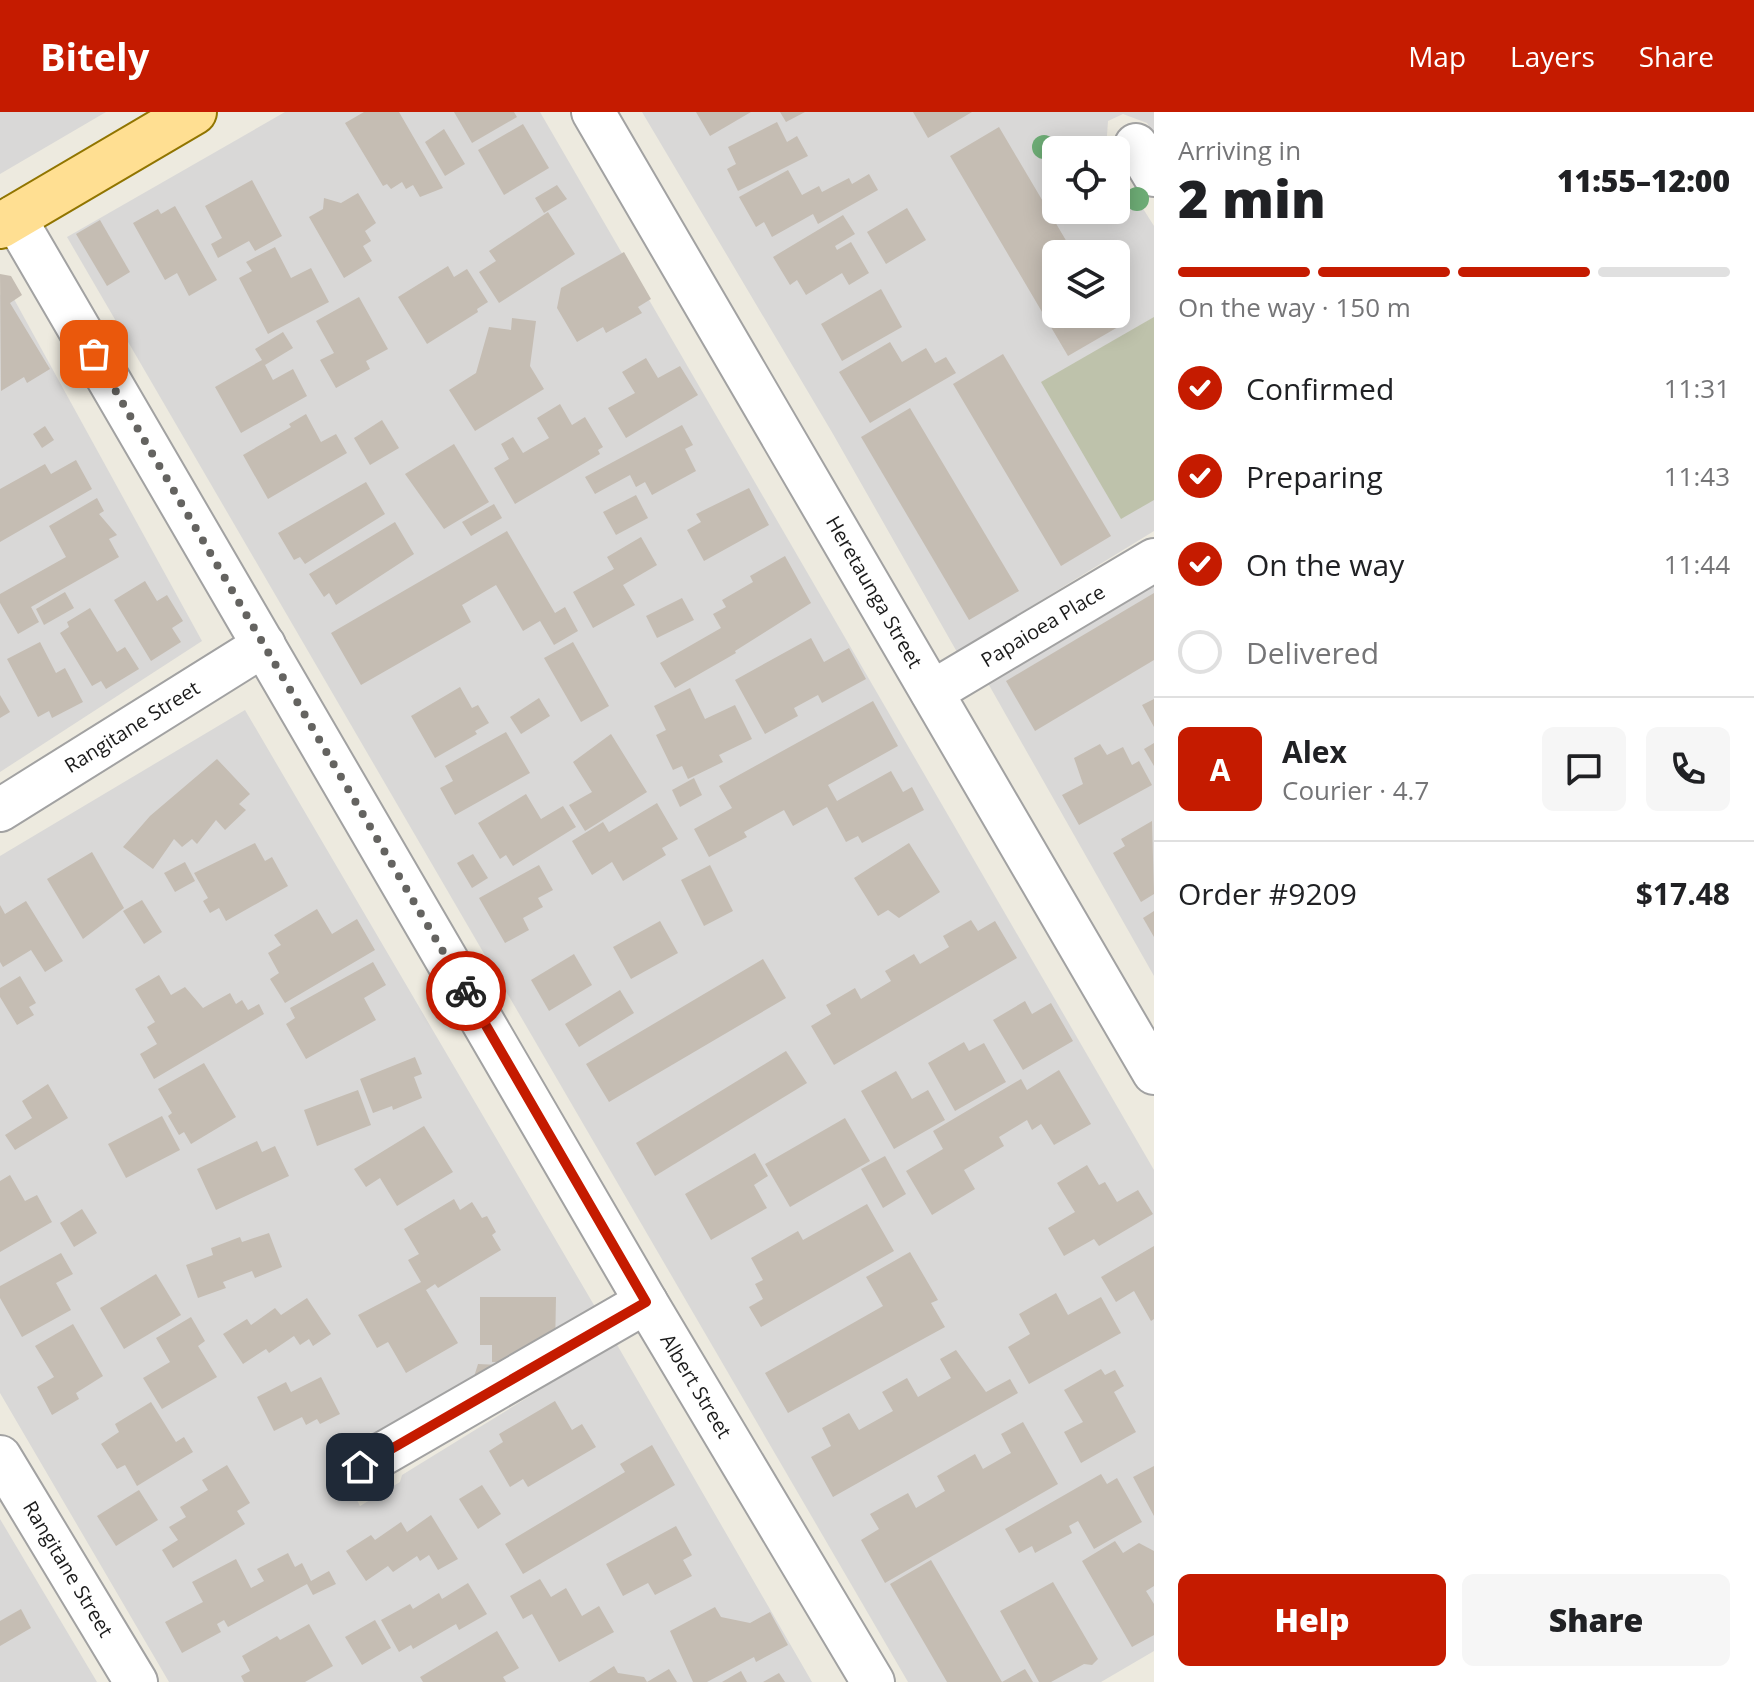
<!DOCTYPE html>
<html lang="en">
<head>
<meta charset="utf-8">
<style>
	:root { --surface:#fff; --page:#f6f6f6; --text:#202124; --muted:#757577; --line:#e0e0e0; --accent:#c51b00 }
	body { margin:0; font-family:"Open Sans",sans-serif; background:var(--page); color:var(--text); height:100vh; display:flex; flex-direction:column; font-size:30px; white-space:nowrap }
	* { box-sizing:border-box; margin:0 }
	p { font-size:26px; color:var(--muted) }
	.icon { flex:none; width:44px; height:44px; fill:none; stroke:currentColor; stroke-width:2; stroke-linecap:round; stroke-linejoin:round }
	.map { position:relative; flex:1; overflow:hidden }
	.side { display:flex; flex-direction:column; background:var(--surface); width:600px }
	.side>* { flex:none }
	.fabs { position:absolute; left:1042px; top:24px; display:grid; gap:16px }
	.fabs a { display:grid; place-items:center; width:88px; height:88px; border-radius:12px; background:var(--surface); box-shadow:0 4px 20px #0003; font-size:40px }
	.pin { position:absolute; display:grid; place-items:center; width:68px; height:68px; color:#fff; margin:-34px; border-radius:16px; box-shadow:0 4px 12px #0006 }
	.courier { position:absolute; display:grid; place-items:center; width:80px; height:80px; margin:-40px; border:6px solid #c51b00; border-radius:50%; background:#fff; color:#222; box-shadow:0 2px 10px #0007 }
	.overview em { font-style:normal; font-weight:800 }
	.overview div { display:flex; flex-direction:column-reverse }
	.overview { display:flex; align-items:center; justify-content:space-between; height:136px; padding:0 24px }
	h1 { font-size:52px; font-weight:800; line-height:60px }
	.bar { display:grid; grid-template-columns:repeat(4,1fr); gap:12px 8px; align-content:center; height:96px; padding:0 24px }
	.bar i { height:10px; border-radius:6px; background:var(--line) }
	.bar .on { background:var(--accent) }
	.bar p { grid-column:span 4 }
	.line { display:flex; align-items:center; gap:20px; padding:0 24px; border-top:2px solid var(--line) }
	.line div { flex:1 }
	.round { display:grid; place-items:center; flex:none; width:84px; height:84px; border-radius:12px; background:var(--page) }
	ol { padding:0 24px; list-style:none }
	li { display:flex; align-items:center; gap:24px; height:88px }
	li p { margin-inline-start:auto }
	li .icon { padding:8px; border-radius:50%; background:var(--accent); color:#fff; stroke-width:4 }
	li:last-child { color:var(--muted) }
	li i { width:44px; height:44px; border:4px solid var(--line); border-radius:50% }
	.primary-button { display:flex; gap:16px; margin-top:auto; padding:16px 24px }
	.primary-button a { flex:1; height:92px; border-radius:12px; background:var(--accent); color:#fff; font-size:32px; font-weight:800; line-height:92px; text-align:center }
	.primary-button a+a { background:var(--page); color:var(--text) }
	header { display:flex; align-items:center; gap:48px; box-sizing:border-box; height:112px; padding:0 40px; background:var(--accent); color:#fff }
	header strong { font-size:38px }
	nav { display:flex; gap:44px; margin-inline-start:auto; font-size:28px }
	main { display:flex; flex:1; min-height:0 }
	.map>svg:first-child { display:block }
	.residential { fill:#d9d8d7; fill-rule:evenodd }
	.construction { fill:#bec2ab }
	.building { fill:#c5bdb3 }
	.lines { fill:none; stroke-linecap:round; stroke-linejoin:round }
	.minor-casing { stroke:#a2a2a2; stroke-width:46 }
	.major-casing { stroke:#917500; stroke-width:48 }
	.minor { stroke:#fff; stroke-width:42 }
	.major { stroke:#ffdf92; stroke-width:44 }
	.tree { fill:#6ead76 }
	.done { stroke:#646360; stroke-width:8; stroke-dasharray:0 14.4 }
	.route { stroke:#c51b00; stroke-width:10 }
	.labels { text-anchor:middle; stroke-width:8; stroke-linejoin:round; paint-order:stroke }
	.street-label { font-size:20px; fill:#1b1b1b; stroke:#fff }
</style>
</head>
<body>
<header>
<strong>Bitely</strong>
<nav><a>Map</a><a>Layers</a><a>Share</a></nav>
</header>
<main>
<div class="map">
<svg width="1154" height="1570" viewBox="0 0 1154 1570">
	<rect width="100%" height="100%" fill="#edeadf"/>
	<g class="residential">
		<path d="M0 0H106L0 62Z"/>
		<path d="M285 0H540L1154 1058V1539L1101 1570H908L67 125Z"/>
		<path d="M642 0H1154V22L1147 11 1123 2 1108 9 1106 38H1056V98H1116V54L1154 114V419L957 540 833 322ZM1056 142H1116V202H1056Z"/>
		<path d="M9 178 202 529 0 660V183Z"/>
		<path d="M1154 465V864L985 566Z"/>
		<path d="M245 598 601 1205 379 1329 371 1320 334 1343 360 1394 400 1370 402 1363 616 1231 812 1570H169L0 1281V744Z"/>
		<path d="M0 1407 97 1570H0Z"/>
	</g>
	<path class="construction" d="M1154 205V388L1121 407 1041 270Z"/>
	<g class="building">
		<path d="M364 0H399L443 76 420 85 413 73 406 77 402 70 391 77 387 72 383 74 345 11Z"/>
		<path d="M454 0H514L517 5 472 31Z"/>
		<path d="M696 0H751L710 24Z"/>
		<path d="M780 0H805L786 10Z"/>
		<path d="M913 0H972L928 26Z"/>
		<path d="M777 10 787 30 797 24 808 44 738 79 727 57 736 52 728 35Z"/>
		<path d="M523 12 549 56 504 83 478 38Z"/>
		<path d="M999 15 1074 142H1056V202H1110L1118 215 1068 244 950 44Z"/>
		<path d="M444 17 465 52 445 64 425 30Z"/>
		<path d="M788 58 802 83 819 74 822 80 849 66 852 72 869 62 878 78 818 112 813 102 772 125 764 110 756 115 739 85Z"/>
		<path d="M252 68 282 124 255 139 249 129 218 146 211 132 222 126 205 94Z"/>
		<path d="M557 73 567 87 544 101 535 86Z"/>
		<path d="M358 81 376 111 365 119 371 129 363 134 372 149 344 166 309 105 323 97 324 86 341 91Z"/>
		<path d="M175 94 217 168 189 184 177 161 165 168 133 111 158 97 161 102Z"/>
		<path d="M907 96 926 128 886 152 867 120Z"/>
		<path d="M548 100 575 142 499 191 479 160 496 149 489 139Z"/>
		<path d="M843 103 855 122 835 134 837 138 851 130 869 161 849 173 842 161 806 183 797 168 790 173 773 145Z"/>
		<path d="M100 108 130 160 107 174 76 122Z"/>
		<path d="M275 135 291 166 311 156 329 190 268 222 239 166 252 159 246 150Z"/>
		<path d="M624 140 651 187 638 195 642 201 606 221 603 215 577 230 557 196 561 176Z"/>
		<path d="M448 154 454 165 467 157 488 190 477 197 478 200 427 232 398 185Z"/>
		<path d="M0 162 11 164 22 183 10 191 50 257 27 271 24 265 1 279Z"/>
		<path d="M881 177 902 215 842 249 821 212Z"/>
		<path d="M359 185 388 237 366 249 370 257 336 276 320 248 334 241 316 209Z"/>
		<path d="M512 206 536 209 530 254 544 277 475 319 449 278 476 261 489 215 511 218Z"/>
		<path d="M283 220 293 236 265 253 273 268 293 257 307 284 241 321 215 275 262 248 255 237Z"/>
		<path d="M890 230 902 250 926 236 935 251 946 245 956 261 870 311 839 260Z"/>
		<path d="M1003 242 1111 424 1061 454 953 272Z"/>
		<path d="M646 246 658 266 680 254 698 283 626 326 608 296 635 281 622 260Z"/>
		<path d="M560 292 572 313 585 305 603 335 598 338 600 342 515 392 494 356 509 347 501 332 513 325 523 341 549 326 537 306Z"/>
		<path d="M910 296 1019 479 969 508 861 325Z"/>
		<path d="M306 302 321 330 336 322 347 341 268 387 243 343 291 315 289 312Z"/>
		<path d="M382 308 399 336 370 353 354 326Z"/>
		<path d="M682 313 693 333 685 337 696 359 652 383 645 370 636 375 630 363 595 382 585 365Z"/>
		<path d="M45 314 54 328 42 336 33 322Z"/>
		<path d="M454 332 489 390 444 417 405 362Z"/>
		<path d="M76 348 92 377 0 430V377L45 352 51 362Z"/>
		<path d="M366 370 385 402 305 452 300 445 294 448 278 421Z"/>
		<path d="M749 376 769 413 704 449 687 418 701 410 696 402Z"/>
		<path d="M636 383 648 406 616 423 603 400Z"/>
		<path d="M97 386 104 399 99 402 117 423 109 427 119 445 31 495 39 510 18 522 0 491V482L66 445 49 414Z"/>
		<path d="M494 392 502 406 471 424 462 410Z"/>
		<path d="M395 410 414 442 336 493 329 481 324 485 309 462Z"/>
		<path d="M507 419 555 501 565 495 578 519 554 533 540 509 523 519 496 473 462 493 471 510 361 573 331 521Z"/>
		<path d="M641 425 657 453 623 473 635 493 593 516 573 480 614 457 607 445Z"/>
		<path d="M785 444 811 491 735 539 736 541 675 576 660 551 721 516 713 502 726 495 722 488 753 470 750 464Z"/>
		<path d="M145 469 157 489 167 483 183 509 172 516 181 530 151 549 114 488Z"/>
		<path d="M65 480 74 496 44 513 36 497Z"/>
		<path d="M1154 481V548L1035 619 1006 569Z"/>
		<path d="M682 486 694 508 657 526 646 504Z"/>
		<path d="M90 496 117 540 125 535 139 557 106 577 101 569 92 574 60 521 69 515 67 510Z"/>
		<path d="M811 526 824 550 849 536 866 567 822 591 818 583 794 596 798 604 765 622 735 568Z"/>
		<path d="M40 530 56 561 65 556 83 590 52 606 49 599 38 605 7 547Z"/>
		<path d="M573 530 609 594 581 610 544 546Z"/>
		<path d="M460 575 472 596 478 593 489 611 475 619 477 622 435 646 411 604Z"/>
		<path d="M690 576 705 607 735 593 752 627 719 643 723 650 688 667 682 654 673 658 656 623 666 618 654 594Z"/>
		<path d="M0 583 10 600 0 606Z"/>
		<path d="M539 586 550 604 521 622 510 605Z"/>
		<path d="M1154 587V615L1142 593Z"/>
		<path d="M873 589 898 634 828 673 837 689 891 659 903 680 912 675 924 698 862 731 858 724 846 730 827 695 793 714 784 698 744 720 747 725 709 745 694 717 732 696 719 674Z"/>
		<path d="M506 620 530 661 455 703 440 676 453 669 445 654Z"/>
		<path d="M611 622 647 680 585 719 569 693 592 680 573 650Z"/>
		<path d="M1154 631V654L1144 637Z"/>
		<path d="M1100 632 1107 643 1123 635 1132 653 1139 649 1152 673 1079 713 1062 683 1083 672 1074 646Z"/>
		<path d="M217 647 250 682 239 692 246 698 225 718 216 708 197 732 192 727 182 735 174 727 153 757 123 735 150 704Z"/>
		<path d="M694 666 702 683 680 695 672 678Z"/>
		<path d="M526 682 541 707 563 694 576 715 513 754 506 743 500 747 478 711Z"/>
		<path d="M657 691 678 727 662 736 666 743 623 769 612 750 592 763 572 729 603 710 609 720Z"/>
		<path d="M1152 709 1154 782 1141 790 1113 741 1125 734 1121 727Z"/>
		<path d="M255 731 265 749 272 745 288 774 226 809 219 796 210 801 203 789 208 786 194 761Z"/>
		<path d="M909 731 940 780 899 806 888 798 878 804 854 766Z"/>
		<path d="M92 740 124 796 83 827 47 767Z"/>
		<path d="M473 742 488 766 472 776 457 751Z"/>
		<path d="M185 750 195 769 175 780 164 761Z"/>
		<path d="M539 753 553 778 538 786 543 795 523 806 529 818 505 831 479 786Z"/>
		<path d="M710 753 733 799 704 814 681 768Z"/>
		<path d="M142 788 162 820 144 832 123 799Z"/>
		<path d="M26 789 63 849 45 860 31 838 3 855 0 850V793L5 802Z"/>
		<path d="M317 797 332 822 357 807 375 838 285 891 270 867 279 861 268 841 281 833 274 823Z"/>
		<path d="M1154 799V825L1143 806Z"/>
		<path d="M971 808 978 819 995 809 1017 846 834 953 811 914 831 902 826 893 855 876 861 887 891 869 885 859 914 842 920 852 949 835 943 824Z"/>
		<path d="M660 809 678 841 631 867 613 835Z"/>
		<path d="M574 842 592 873 549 899 531 868Z"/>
		<path d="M763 847 786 886 609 990 586 952Z"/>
		<path d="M373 850 386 873 364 886 376 908 306 947 286 912 295 906 290 896Z"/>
		<path d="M159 863 171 883 185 875 203 896 230 881 236 892 242 888 248 898 259 892 264 902 154 967 140 942 157 932 147 915 155 910 135 877Z"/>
		<path d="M20 864 36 891 29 895 34 903 17 913 0 885V876Z"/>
		<path d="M620 878 634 901 579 935 565 912Z"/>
		<path d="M1025 889 1032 902 1051 891 1073 929 1023 958 993 908Z"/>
		<path d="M964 930 969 939 984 931 1006 970 955 999 928 951Z"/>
		<path d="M786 939 807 971 655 1064 636 1031Z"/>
		<path d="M415 945 422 962 414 965 422 986 393 998 392 994 373 1001 360 967Z"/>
		<path d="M204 951 236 1005 191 1032 184 1020 179 1023 168 1004 172 1001 158 977Z"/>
		<path d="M1059 958 1091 1012 1054 1033 1041 1012 1032 1018 1027 1008 999 1025 1004 1034 964 1058 975 1077 932 1103 906 1059 943 1037 933 1019 1021 967 1027 978Z"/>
		<path d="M896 959 912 987 928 978 945 1008 894 1037 861 979Z"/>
		<path d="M48 972 68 1006 15 1038 5 1023 32 1006 22 989Z"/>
		<path d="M358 978 371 1013 317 1034 304 998Z"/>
		<path d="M162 1004 180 1038 126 1066 108 1032Z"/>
		<path d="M845 1006 870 1049 790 1095 765 1052Z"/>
		<path d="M424 1014 453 1060 397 1094 380 1066 366 1075 354 1057Z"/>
		<path d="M257 1029 262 1040 275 1034 289 1064 216 1098 197 1057Z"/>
		<path d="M755 1041 768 1064 754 1073 767 1096 711 1128 685 1082Z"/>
		<path d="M885 1044 906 1082 883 1096 861 1057Z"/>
		<path d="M1087 1053 1099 1073 1105 1070 1117 1090 1138 1078 1153 1102 1099 1134 1094 1127 1064 1144 1048 1116 1075 1100 1057 1071Z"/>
		<path d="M10 1063 25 1089 37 1083 52 1110 0 1140V1069Z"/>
		<path d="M454 1087 460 1098 472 1090 482 1106 487 1104 496 1120 492 1123 501 1138 438 1176 435 1172 426 1178 458 1231 406 1261 388 1230 377 1236 358 1203 421 1170 408 1148 419 1142 404 1117Z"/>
		<path d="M867 1092 894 1139 761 1215 749 1195 763 1187 755 1172 763 1168 751 1146 798 1119 803 1128Z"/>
		<path d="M82 1097 97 1121 74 1135 60 1111Z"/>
		<path d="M269 1121 282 1155 255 1166 252 1159 223 1170 226 1176 198 1186 186 1153 213 1143 211 1136 240 1125 242 1130Z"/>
		<path d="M1154 1134V1207L1151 1209 1134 1179 1116 1190 1101 1165Z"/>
		<path d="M910 1140 938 1188 931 1191 945 1215 788 1301 765 1261 883 1194 866 1165Z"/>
		<path d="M61 1141 73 1162 56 1171 71 1198 22 1225 0 1186V1174Z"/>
		<path d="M156 1162 181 1203 124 1237 100 1196Z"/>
		<path d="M1056 1181 1068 1203 1101 1185 1121 1221 1029 1272 1008 1235 1030 1222 1019 1202Z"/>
		<path d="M480 1185H556L555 1238 526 1250H492V1233H480Z"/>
		<path d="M307 1186 331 1222 313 1234 309 1227 300 1233 294 1224 269 1241 266 1237 243 1252 223 1222 247 1207 251 1213 275 1196 281 1203Z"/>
		<path d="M191 1205 205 1229 198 1234 217 1265 162 1297 143 1266 170 1250 156 1226Z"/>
		<path d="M73 1212 103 1264 76 1281 79 1287 52 1303 37 1275 54 1265 35 1234Z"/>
		<path d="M956 1238 986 1280 1010 1267 1018 1281 833 1385 811 1345 831 1334 822 1316 849 1301 859 1318 893 1299 882 1280 907 1266 918 1285 951 1266 940 1247Z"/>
		<path d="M478 1252 499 1253 473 1268Z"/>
		<path d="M1101 1257 1105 1263 1115 1258 1124 1274 1114 1280 1136 1320 1081 1351 1064 1320 1083 1310 1064 1278Z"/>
		<path d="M321 1265 340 1302 320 1312 317 1307 306 1313 302 1305 274 1319 257 1285 286 1270 291 1280Z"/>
		<path d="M555 1289 572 1318 582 1312 596 1335 528 1375 523 1367 510 1375 489 1339 503 1330 499 1322Z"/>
		<path d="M151 1290 176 1330 184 1325 193 1340 137 1374 125 1353 117 1357 101 1332 119 1320 115 1312Z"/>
		<path d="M1023 1310 1058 1372 885 1471 861 1428 879 1417 870 1402 908 1381 916 1396 945 1379 937 1364 975 1342 983 1357 1011 1341 1001 1322Z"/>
		<path d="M652 1333 675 1373 523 1462 505 1432 625 1360 620 1352Z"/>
		<path d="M227 1353 250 1391 237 1399 245 1412 173 1456 162 1438 178 1428 169 1415 186 1405 180 1395 208 1378 202 1368Z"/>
		<path d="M1154 1354V1404L1133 1365Z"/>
		<path d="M1101 1362 1107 1372 1117 1366 1142 1410 1094 1437 1078 1409 1069 1414 1072 1421 1035 1441 1032 1434 1019 1441 1005 1417Z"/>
		<path d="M482 1373 501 1402 478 1417 459 1387Z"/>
		<path d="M139 1378 158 1408 116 1434 97 1404Z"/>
		<path d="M431 1403 458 1447 438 1458 429 1443 420 1449 417 1444 393 1460 388 1454 366 1469 346 1439 371 1423 375 1428 401 1410 407 1420Z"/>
		<path d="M676 1414 692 1443 683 1448 692 1464 655 1483 648 1471 623 1484 606 1452Z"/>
		<path d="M1115 1429 1123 1441 1139 1431 1154 1439V1474L1146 1479 1154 1492V1523L1132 1535 1082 1449Z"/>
		<path d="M288 1441 295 1455 302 1451 311 1469 329 1459 336 1472 313 1483 307 1472 228 1515 224 1508 217 1512 221 1520 182 1541 165 1510 203 1490 192 1470 236 1447 251 1476 264 1469 257 1457Z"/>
		<path d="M931 1448 1002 1570 1025 1557 1033 1570H947L890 1472Z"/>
		<path d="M540 1467 551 1485 566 1476 582 1504 599 1494 614 1520 559 1550 532 1502 523 1507 510 1484Z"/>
		<path d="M1053 1470 1098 1547 1092 1553 1084 1552 1051 1570H1039L1000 1499Z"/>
		<path d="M468 1471 487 1502 459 1518 456 1512 413 1537 411 1533 399 1540 381 1508 410 1492 413 1497 439 1481 442 1487Z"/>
		<path d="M715 1495 721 1505 750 1511 770 1500 788 1533 756 1550 754 1545 707 1570H693L670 1519Z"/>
		<path d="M21 1497 31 1516 0 1534V1509Z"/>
		<path d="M375 1508 391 1536 362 1553 345 1525Z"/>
		<path d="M309 1512 333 1554 305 1570H244L241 1564 250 1559 242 1544 277 1524 280 1528Z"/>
		<path d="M497 1519 519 1556 503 1565 506 1570H423L420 1565Z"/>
		<path d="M614 1554 618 1561 644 1565 647 1570 669 1557 677 1570H589Z"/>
		<path d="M741 1559 747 1570H722Z"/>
		<path d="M779 1561 785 1570H763Z"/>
	</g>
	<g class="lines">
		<g class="minor-casing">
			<g id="minor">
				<path d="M593 0 1154 961"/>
				<path d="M1136 33 1154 63"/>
				<path d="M14 105 646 1190 873 1570"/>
				<path d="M932 580 1154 448"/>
				<path d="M0 698 264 533"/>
				<path d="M0 1345 136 1570"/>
				<path d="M360 1355 646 1190"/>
			</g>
		</g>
		<g class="major-casing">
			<path id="major" d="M0 114 194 0"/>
		</g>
		<use href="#minor" class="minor"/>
		<use href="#major" class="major"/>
	</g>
	<g class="tree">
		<circle cx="1044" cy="35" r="12"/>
		<circle cx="1137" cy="87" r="12"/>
	</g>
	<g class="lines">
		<path class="done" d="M94 242 466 879"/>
		<path class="route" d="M360 1355 646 1190 466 879"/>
	</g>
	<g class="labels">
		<g class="street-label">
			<text transform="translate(874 480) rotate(60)" y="7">Heretaunga Street</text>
			<text transform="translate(1043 514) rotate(-31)" y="7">Papaioea Place</text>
			<text transform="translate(132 615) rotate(-32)" y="7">Rangitane Street</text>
			<text transform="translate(696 1274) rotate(59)" y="7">Albert Street</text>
			<text transform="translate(68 1457) rotate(59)" y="7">Rangitane Street</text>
		</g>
	</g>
</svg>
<div class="fabs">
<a><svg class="icon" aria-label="locate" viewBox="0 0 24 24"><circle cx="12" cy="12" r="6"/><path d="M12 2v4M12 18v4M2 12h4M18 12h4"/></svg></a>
<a><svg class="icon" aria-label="layers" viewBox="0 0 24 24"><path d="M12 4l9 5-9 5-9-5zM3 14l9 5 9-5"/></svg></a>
</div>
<div class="pin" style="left:94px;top:242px;background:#ea580c"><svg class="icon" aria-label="bag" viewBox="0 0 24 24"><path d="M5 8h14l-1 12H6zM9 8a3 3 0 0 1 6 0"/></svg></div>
<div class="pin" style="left:360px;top:1355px;background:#1f2937"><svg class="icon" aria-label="home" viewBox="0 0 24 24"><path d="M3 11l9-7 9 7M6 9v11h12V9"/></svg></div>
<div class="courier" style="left:466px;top:879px"><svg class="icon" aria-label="bike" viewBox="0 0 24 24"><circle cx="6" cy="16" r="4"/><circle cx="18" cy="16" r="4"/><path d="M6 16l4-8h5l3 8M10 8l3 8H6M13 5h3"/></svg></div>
</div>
<section class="side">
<div class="overview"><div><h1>2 min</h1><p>Arriving in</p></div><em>11:55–12:00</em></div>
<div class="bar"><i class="on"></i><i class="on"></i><i class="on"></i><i></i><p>On the way · 150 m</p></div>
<ol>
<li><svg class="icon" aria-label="check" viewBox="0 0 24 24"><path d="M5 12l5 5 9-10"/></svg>Confirmed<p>11:31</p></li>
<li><svg class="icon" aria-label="check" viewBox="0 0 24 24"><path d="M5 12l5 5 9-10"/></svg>Preparing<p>11:43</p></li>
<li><svg class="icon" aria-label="check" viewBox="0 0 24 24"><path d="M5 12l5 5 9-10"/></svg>On the way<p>11:44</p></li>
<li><i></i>Delivered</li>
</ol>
<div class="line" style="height:144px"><b class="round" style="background:var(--accent);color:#fff">A</b><div><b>Alex</b><p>Courier · 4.7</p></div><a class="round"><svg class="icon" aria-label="chat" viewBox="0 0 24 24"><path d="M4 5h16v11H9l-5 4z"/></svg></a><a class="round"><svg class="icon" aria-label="phone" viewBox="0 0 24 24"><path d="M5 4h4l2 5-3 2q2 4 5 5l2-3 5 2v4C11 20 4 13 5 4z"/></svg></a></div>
<div class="line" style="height:104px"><div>Order #9209</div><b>$17.48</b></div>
<div class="primary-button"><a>Help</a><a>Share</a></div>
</section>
</main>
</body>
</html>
